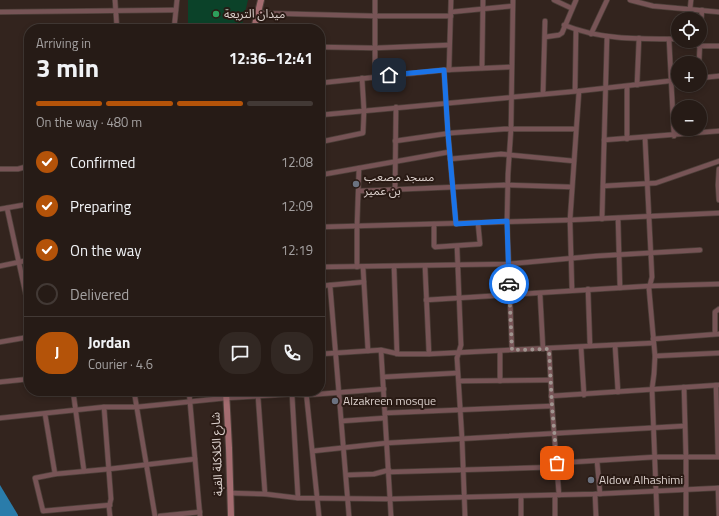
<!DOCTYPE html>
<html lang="en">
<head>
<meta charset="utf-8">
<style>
	:root { --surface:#261b16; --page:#322823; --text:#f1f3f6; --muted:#a4a1a1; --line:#423935; --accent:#b45309 }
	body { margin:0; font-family:"Titillium Web","Noto Sans Arabic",sans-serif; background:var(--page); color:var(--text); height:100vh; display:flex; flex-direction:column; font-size:15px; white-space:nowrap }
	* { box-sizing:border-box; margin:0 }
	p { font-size:13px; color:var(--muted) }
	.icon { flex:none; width:22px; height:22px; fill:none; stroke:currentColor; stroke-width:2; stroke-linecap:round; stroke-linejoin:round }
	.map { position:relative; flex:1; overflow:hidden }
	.details { position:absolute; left:24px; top:24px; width:301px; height:372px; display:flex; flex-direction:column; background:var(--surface); border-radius:16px; box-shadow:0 2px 6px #0003,0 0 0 1px var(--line) }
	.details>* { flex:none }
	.controls { position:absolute; left:671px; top:12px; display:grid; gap:8px }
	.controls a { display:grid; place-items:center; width:36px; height:36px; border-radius:50%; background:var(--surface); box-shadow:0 2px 6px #0003,0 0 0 1px var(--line); font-size:20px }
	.pin { position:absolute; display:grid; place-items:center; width:34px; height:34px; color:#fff; margin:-17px; border-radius:8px; box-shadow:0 2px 6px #0006 }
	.courier { position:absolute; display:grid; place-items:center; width:40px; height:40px; margin:-20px; border:3px solid #1a73e8; border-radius:50%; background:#fff; color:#222; box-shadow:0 1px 5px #0007 }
	.head em { font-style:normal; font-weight:700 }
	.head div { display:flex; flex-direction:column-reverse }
	.head { display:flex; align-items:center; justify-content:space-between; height:68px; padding:0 12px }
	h1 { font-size:26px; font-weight:700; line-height:30px }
	.bar { display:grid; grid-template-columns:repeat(4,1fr); gap:6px 4px; align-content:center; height:48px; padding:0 12px }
	.bar i { height:5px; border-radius:3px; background:var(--line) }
	.bar .on { background:var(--accent) }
	.bar p { grid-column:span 4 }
	.line { display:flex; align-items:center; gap:10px; padding:0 12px; border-top:1px solid var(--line) }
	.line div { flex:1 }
	.round { display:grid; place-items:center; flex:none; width:42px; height:42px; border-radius:16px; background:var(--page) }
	ol { padding:0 12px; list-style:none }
	li { display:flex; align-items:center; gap:12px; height:44px }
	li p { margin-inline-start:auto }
	li .icon { padding:4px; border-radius:50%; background:var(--accent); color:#fff; stroke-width:4 }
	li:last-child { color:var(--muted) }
	li i { width:22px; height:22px; border:2px solid var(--line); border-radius:50% }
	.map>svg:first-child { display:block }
	.green { fill:#0b4229 }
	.water { fill:#2a7caa }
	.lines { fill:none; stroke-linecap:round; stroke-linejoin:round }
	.street-casing { stroke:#4e403a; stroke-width:6 }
	.secondary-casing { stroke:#4e403a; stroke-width:8 }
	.street { stroke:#775456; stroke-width:4.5 }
	.secondary { stroke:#a46c70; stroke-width:6 }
	.done { stroke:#a0948f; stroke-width:4; stroke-dasharray:0 7.2 }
	.route { stroke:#1a73e8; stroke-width:5 }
	.leisure-dot { fill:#2e9e5b; stroke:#291a14; stroke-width:1.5 }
	.worship-dot { fill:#6b7280; stroke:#291a14; stroke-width:1.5 }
	.labels { text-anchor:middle; stroke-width:4; stroke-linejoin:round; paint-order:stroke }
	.poi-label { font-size:12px; fill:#dbd0cc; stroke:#291a14; text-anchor:start }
	.street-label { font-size:12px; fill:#dbd0cc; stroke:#291a14 }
</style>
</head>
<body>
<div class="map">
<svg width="719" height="516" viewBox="0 0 719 516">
	<rect width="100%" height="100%" fill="#33241e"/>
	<path class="green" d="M188 0H248L241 29H188Z"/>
	<path class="water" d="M0 485 18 515V516H0Z"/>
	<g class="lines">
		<g class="street-casing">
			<g id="street">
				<path d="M115 0 117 29"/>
				<path d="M554 0 571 8"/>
				<path d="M630 0 653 6 719 12"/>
				<path d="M690 9 691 0"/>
				<path d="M0 12 176 10"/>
				<path d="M451 12 512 6"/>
				<path d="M257 13 375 16H451"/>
				<path d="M564 25C601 40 639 39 678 39"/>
				<path d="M174 29 177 0"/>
				<path d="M591 34 607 0"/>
				<path d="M700 34 702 10"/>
				<path d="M545 37 559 35 562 33 576 0"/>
				<path d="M669 39 674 136"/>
				<path d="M699 46H719"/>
				<path d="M320 47 375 48 449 45"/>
				<path d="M699 63 700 41"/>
				<path d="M482 68 483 0"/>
				<path d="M444 70 448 134 456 224"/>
				<path d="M449 70 451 0"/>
				<path d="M375 76V0"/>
				<path d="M700 78 719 76"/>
				<path d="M320 83 444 70 511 67"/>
				<path d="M637 85 639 38"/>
				<path d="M575 91 576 30"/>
				<path d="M543 94 545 21"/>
				<path d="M29 100V106"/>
				<path d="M320 115 579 91 678 80"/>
				<path d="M645 138 652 277 649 289 655 356 654 374 652 389 657 516"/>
				<path d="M627 139V86"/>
				<path d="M604 140 719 131"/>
				<path d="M395 141 451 133 504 129H576"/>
				<path d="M320 142 363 133 364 111 362 78"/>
				<path d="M450 159 501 154 574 161"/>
				<path d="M0 169H18L29 166"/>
				<path d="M719 169 718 185 719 200"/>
				<path d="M320 175 449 152"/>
				<path d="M603 186 656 183 719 161"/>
				<path d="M395 190 396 107"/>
				<path d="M359 191 504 185 572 187"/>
				<path d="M7 208 29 309"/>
				<path d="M0 209 29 204"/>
				<path d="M618 218 620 288"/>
				<path d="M602 219 607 37"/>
				<path d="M434 224V246L435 247 480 244 478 223"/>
				<path d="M320 227 570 220 719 213"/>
				<path d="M457 246 461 345 457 358 462 438 465 516"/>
				<path d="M0 266 29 260"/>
				<path d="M394 266 397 354"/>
				<path d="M425 266 429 354"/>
				<path d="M320 267 508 264 596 256 700 250"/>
				<path d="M357 267V226L359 168"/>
				<path d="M363 267 368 351"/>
				<path d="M330 285 349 516"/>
				<path d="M320 286 364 282"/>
				<path d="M588 289 590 346"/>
				<path d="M572 290 570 220 579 91"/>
				<path d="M540 293 543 349"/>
				<path d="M426 300 649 286 719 284"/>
				<path d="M715 334V312L719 309"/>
				<path d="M653 339 719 334"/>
				<path d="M0 342 29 337"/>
				<path d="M615 345 618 392"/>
				<path d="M581 347 584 395"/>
				<path d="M549 349 552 406 559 495"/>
				<path d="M381 350 391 516"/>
				<path d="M512 350 507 221 508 174 511 129 513 0"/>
				<path d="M320 354 381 350 399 354H429L653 343"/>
				<path d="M655 356 719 353"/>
				<path d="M383 377 457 373"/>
				<path d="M459 381 550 380"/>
				<path d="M500 381V351"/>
				<path d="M0 382 29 379"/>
				<path d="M716 385 718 457"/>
				<path d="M684 387 686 458V516"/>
				<path d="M73 391 84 471"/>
				<path d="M134 391 155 516"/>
				<path d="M189 391 200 516"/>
				<path d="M306 391 319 516"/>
				<path d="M292 394 298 498"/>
				<path d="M258 396 265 494"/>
				<path d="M551 396 719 385"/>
				<path d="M104 407 111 499 109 507 110 516"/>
				<path d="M385 413 552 406"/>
				<path d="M45 414 55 474"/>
				<path d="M0 418 104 407H137L226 398 292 394 307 395 384 389"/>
				<path d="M342 421 385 418"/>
				<path d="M313 451 387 443 684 426"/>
				<path d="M597 461 600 494"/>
				<path d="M557 463 655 457H719"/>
				<path d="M389 472 557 467"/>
				<path d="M347 475 374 474 389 470"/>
				<path d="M718 488 719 516"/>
				<path d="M230 493 265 494 298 498 390 499 595 494 719 488"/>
				<path d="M595 494 596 516"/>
				<path d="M110 505 43 511 35 478 55 474 109 469 195 459"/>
				<path d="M160 516 200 512"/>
				<path d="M521 516V496"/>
				<path d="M555 516V495"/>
			</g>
		</g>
		<g class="secondary-casing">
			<g id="secondary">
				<path d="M254 29 261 0"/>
				<path d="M226 391 229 448 231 516"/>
			</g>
		</g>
		<use href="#street" class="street"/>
		<use href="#secondary" class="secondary"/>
	</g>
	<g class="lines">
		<path class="done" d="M509 284 512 350 549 349 552 406 557 463"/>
		<path class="route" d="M389 75 444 70 448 134 456 224 507 221 509 284"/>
	</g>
	<circle class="leisure-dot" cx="216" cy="14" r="4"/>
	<g class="worship-dot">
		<circle cx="356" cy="184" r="4"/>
		<circle cx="335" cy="401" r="4"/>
		<circle cx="591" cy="480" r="4"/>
	</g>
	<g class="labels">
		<g class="poi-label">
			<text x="224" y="18">ميدان التريعة</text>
			<text x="364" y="181">مسجد مصعب<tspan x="364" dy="14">بن عمير</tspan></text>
			<text x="343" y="405">Alzakreen mosque</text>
			<text x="599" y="484">Aldow Alhashimi</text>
		</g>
		<g class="street-label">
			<text transform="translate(217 454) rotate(-92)" y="4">شارع الكلاكلة القبة</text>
		</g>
	</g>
</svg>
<div class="controls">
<a><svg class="icon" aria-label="locate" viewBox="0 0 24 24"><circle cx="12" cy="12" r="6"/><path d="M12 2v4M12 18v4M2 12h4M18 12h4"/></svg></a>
<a>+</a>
<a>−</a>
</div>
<div class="pin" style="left:557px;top:463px;background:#ea580c"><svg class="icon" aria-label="bag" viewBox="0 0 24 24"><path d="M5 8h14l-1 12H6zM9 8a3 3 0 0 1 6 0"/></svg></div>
<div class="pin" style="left:389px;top:75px;background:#1f2937"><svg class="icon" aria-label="home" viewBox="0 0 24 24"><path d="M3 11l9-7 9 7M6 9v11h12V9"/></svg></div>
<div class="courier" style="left:509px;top:284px"><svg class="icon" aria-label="car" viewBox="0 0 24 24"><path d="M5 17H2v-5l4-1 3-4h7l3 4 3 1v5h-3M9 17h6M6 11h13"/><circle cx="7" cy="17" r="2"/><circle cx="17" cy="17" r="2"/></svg></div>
<section class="details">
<div class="head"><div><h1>3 min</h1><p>Arriving in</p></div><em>12:36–12:41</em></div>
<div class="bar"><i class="on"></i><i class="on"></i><i class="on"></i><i></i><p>On the way · 480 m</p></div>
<ol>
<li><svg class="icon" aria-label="check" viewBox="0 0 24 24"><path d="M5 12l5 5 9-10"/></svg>Confirmed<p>12:08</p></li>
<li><svg class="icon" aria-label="check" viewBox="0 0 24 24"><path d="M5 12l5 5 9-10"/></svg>Preparing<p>12:09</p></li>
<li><svg class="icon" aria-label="check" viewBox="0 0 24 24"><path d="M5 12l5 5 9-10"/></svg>On the way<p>12:19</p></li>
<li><i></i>Delivered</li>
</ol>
<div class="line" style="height:72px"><b class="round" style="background:var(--accent);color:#fff">J</b><div><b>Jordan</b><p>Courier · 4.6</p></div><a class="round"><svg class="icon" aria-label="chat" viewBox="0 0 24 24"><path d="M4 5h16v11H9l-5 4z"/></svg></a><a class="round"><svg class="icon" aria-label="phone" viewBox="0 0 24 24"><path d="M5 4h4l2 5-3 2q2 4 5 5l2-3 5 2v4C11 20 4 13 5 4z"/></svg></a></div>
</section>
</div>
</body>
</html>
